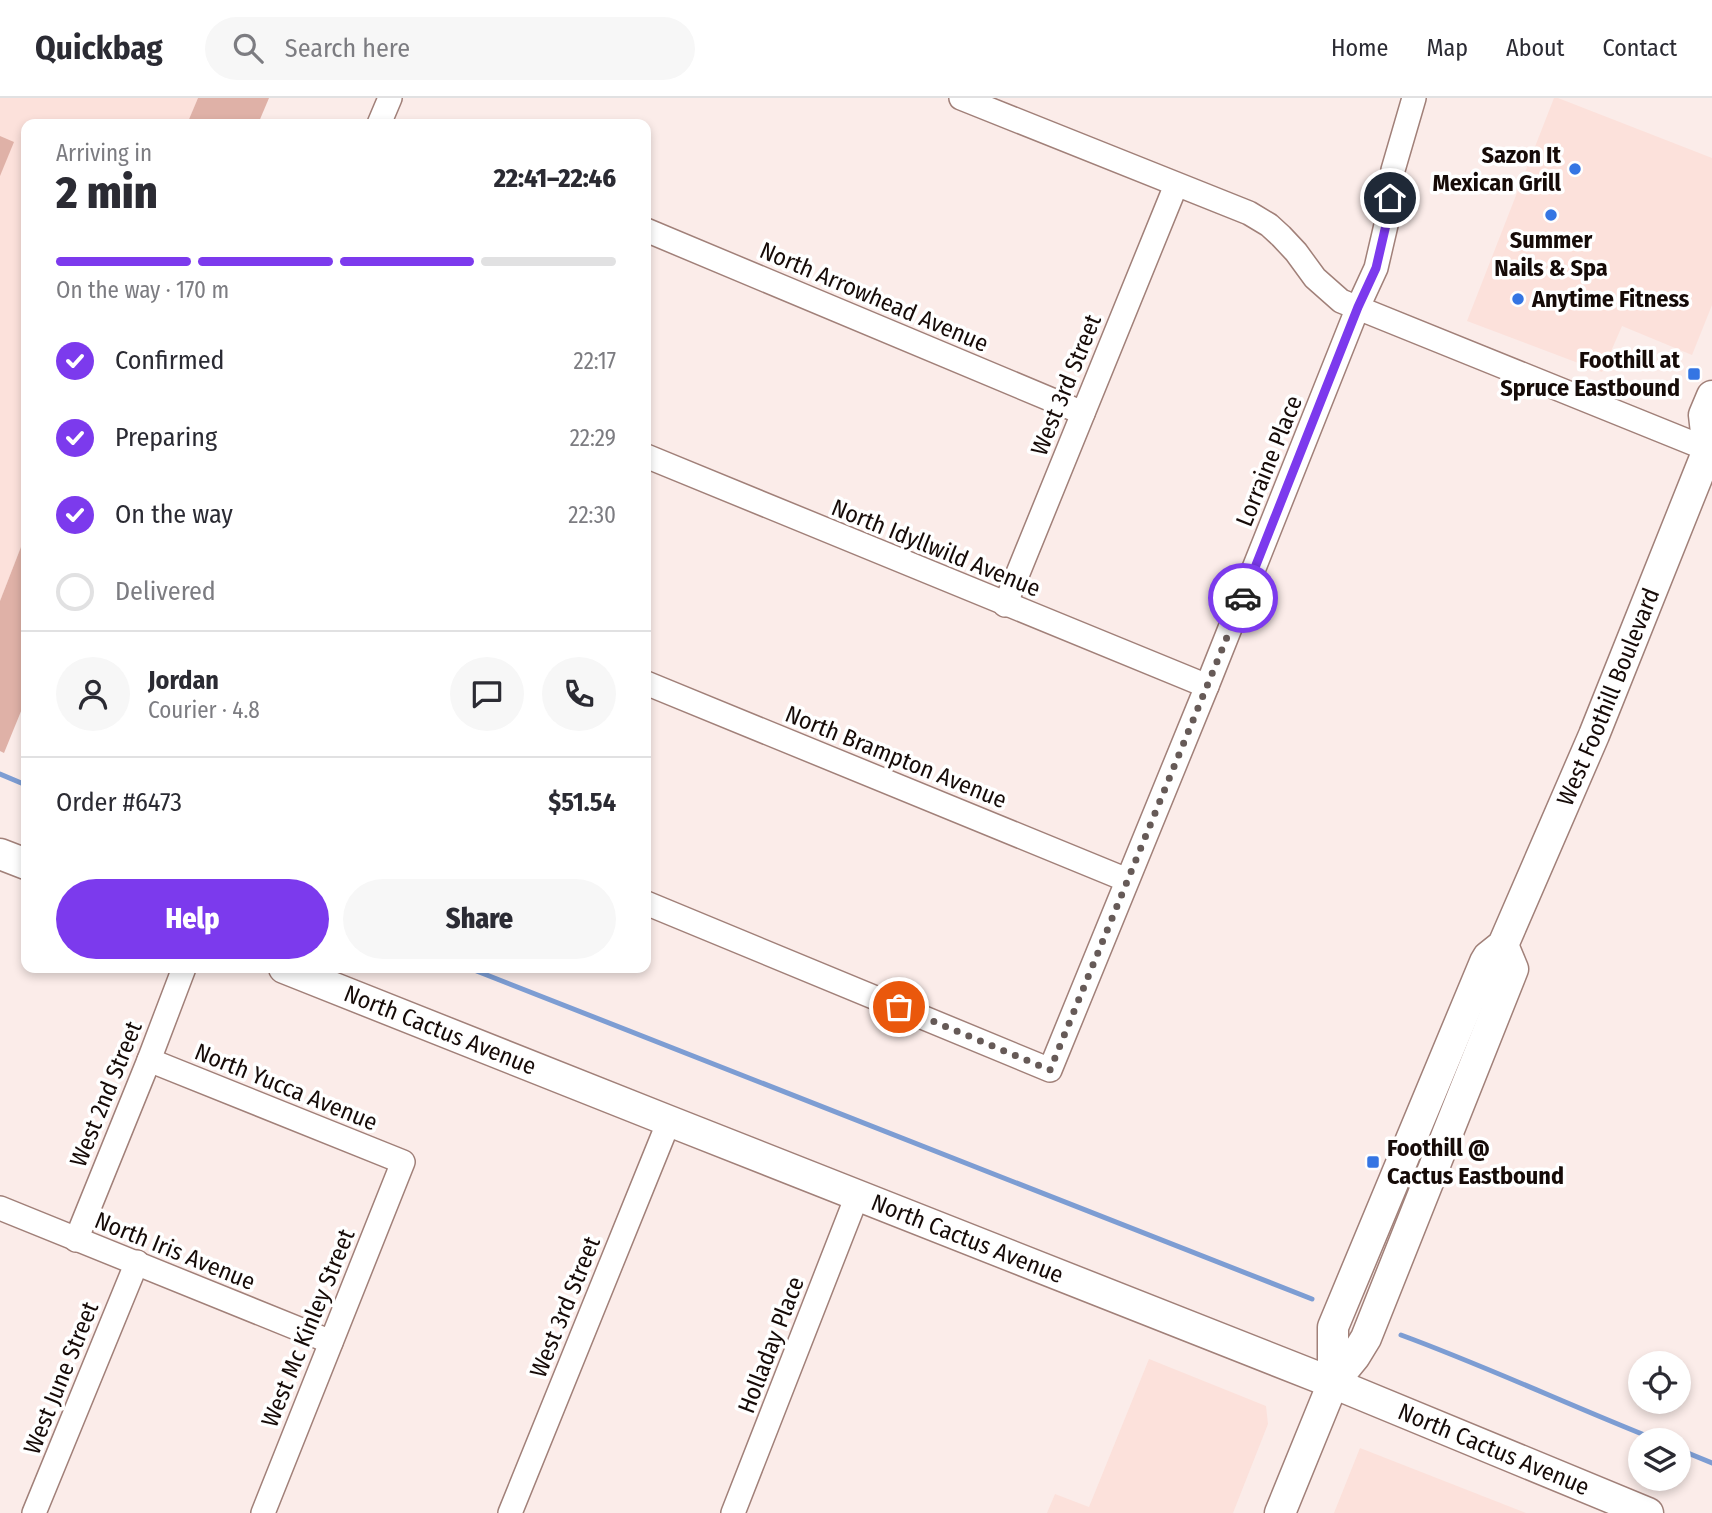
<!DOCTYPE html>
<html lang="en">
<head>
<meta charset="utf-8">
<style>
	:root { --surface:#fff; --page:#f7f7f7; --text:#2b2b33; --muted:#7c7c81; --line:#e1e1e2; --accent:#7c3aed }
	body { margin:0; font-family:"Fira Sans Condensed",sans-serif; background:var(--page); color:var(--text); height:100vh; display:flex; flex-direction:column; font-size:26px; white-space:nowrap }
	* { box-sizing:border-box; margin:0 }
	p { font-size:23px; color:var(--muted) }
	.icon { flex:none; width:38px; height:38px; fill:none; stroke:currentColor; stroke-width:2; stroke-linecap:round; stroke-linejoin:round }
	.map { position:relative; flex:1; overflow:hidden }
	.sheet { position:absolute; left:21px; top:21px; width:630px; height:854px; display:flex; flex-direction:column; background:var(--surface); border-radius:14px; box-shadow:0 4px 10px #0003 }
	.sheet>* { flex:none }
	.controls { position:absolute; left:1628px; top:1253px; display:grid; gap:14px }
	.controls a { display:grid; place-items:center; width:63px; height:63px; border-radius:50%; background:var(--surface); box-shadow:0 4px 10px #0003; font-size:35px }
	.pin { position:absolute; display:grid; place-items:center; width:60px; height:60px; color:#fff; margin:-30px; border:4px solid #fff; border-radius:50%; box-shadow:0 2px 7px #0007 }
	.courier { position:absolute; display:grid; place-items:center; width:70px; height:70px; margin:-35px; border:5px solid #7c3aed; border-radius:50%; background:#fff; color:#222; box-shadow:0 2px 9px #0007 }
	.overview em { font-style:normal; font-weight:800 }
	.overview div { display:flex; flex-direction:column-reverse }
	.overview { display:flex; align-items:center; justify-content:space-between; height:119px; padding:0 35px }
	h1 { font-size:46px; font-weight:800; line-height:52px }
	.bar { display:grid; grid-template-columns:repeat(4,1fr); gap:10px 7px; align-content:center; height:84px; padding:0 35px }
	.bar i { height:9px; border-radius:5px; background:var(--line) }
	.bar .on { background:var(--accent) }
	.bar p { grid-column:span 4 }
	.line { display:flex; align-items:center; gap:18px; padding:0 35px; border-top:2px solid var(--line) }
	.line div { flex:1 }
	.round { display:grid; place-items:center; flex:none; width:74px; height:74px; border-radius:37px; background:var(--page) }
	ol { padding:0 35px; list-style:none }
	li { display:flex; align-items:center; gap:21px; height:77px }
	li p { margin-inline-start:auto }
	li .icon { padding:7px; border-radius:50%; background:var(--accent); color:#fff; stroke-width:4 }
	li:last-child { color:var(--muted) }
	li i { width:38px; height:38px; border:4px solid var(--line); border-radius:50% }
	.primary-button { display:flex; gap:14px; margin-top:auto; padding:14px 35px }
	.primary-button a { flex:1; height:80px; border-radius:42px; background:var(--accent); color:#fff; font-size:28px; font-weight:800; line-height:80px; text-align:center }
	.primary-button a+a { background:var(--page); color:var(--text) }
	header { display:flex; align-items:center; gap:42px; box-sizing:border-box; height:98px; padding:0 35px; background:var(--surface); border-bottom:2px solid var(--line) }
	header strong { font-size:33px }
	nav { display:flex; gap:38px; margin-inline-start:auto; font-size:24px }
	.search { width:490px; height:63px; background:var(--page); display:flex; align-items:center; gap:18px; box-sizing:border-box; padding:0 24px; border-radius:38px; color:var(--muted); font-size:26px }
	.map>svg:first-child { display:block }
	.built { fill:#fce1db }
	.green { fill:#dfb1a7 }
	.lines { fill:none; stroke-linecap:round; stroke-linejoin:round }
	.stream { stroke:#7d9dd3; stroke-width:5 }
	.minor-casing { stroke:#a18079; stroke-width:26 }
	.major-casing { stroke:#a18079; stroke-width:33 }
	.minor { stroke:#fff; stroke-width:23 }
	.major { stroke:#fff; stroke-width:30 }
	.done { stroke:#665a57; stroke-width:7; stroke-dasharray:0 12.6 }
	.route { stroke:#7c3aed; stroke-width:9 }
	.poi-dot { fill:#3575e3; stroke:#fff; stroke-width:2.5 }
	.labels { text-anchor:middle; stroke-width:7; stroke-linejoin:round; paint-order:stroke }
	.poi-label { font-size:24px; font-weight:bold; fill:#160b08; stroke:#fff; text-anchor:end }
	.street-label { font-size:24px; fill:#160b08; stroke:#fff }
</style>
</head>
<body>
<header>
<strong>Quickbag</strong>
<div class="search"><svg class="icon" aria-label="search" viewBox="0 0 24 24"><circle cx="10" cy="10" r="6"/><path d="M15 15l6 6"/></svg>Search here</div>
<nav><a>Home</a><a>Map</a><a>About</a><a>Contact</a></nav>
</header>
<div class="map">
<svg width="1712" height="1415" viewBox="0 0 1712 1415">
	<rect width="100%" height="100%" fill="#fbece9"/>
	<g class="built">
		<path d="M0 0H198L187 26H26V436L0 503Z"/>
		<path d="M1554 0H1558L1712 60V207L1692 257 1622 228 1602 274 1467 223Z"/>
		<path d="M1149 1261 1266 1308 1268 1326 1233 1415H1047L1055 1396 1089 1409Z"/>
		<path d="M1360 1350 1526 1415H1334Z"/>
	</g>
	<g class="green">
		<path d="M198 0H269L258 26H187Z"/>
		<path d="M0 38 14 44 0 78Z"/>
		<path d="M26 436V601L4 655 0 653V503Z"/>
	</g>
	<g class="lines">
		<g class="stream">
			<path d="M0 676 26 687"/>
			<path d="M469 870 1312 1201"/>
			<path d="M1401 1237C1488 1269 1571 1308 1657 1342"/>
			<path d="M1678 1351 1712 1365"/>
		</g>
		<g class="minor-casing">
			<g id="minor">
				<path d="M961 0 1249 115 1269 127 1281 138 1296 154 1315 180 1341 203 1712 353"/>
				<path d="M379 26 390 0"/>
				<path d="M646 132 1083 315"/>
				<path d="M646 358 1207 588"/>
				<path d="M1005 507 1176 87"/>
				<path d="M646 585 1127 782"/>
				<path d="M646 805 1050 972 1207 588 1358 209 1376 170 1386 127 1393 72 1414 0"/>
				<path d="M149 962 403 1064 263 1415"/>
				<path d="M0 1110 331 1244"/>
				<path d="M76 1142 149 962 184 870"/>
				<path d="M34 1415 137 1164"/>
				<path d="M510 1415 669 1023"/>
				<path d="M733 1415 857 1098"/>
			</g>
		</g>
		<g class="major-casing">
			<g id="major">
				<path d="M0 756 26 766"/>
				<path id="s1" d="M284 870 669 1023 1333 1285 1648 1415"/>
				<path id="s2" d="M1333 1285V1229L1485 864 1488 859 1503 847 1594 637 1708 352 1704 317 1712 298"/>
				<path d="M1280 1415 1333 1285 1355 1258 1366 1240 1513 871 1503 847"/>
			</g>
		</g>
		<use href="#minor" class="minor"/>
		<use href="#major" class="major"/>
	</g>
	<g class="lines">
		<path class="done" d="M899 909 1050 972 1243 500"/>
		<path class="route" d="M1243 500 1358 209 1376 170 1386 127 1390 100"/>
	</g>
	<g class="poi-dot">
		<circle cx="1575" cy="71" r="7"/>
		<circle cx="1551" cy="117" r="7"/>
		<circle cx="1518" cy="201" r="7"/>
		<rect x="1687" y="269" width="14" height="14" rx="3.5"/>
		<rect x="1366" y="1057" width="14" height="14" rx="3.5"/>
	</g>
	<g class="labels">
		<g class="poi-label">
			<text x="1561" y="65">Sazon It<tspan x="1561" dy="28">Mexican Grill</tspan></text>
			<text x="1551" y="150" text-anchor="middle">Summer<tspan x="1551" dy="28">Nails &amp; Spa</tspan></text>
			<text x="1532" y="209" text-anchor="start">Anytime Fitness</text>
			<text x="1680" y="270">Foothill at<tspan x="1680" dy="28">Spruce Eastbound</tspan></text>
			<text x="1387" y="1058" text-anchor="start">Foothill @<tspan x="1387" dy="28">Cactus Eastbound</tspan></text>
		</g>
		<g class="street-label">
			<text transform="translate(874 199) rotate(23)" y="8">North Arrowhead Avenue</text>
			<text transform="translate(1066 287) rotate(-68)" y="8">West 3rd Street</text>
			<text transform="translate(1269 363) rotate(-68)" y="8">Lorraine Place</text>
			<text transform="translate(936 450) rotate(22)" y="8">North Idyllwild Avenue</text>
			<text dy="8" stroke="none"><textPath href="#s2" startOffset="746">West Foothill Boulevard</textPath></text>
			<text transform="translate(896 659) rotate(22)" y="8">North Brampton Avenue</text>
			<text dy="8" stroke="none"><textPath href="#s1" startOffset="168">North Cactus Avenue</textPath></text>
			<text transform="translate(286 989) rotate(22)" y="8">North Yucca Avenue</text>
			<text transform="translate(106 996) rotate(-68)" y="8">West 2nd Street</text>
			<text dy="8" stroke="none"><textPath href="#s1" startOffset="735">North Cactus Avenue</textPath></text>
			<text transform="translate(175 1153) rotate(22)" y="8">North Iris Avenue</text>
			<text transform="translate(565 1209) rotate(-68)" y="8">West 3rd Street</text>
			<text transform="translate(308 1230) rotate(-68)" y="8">West Mc Kinley Street</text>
			<text transform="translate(771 1247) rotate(-69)" y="8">Holladay Place</text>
			<text transform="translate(61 1280) rotate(-68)" y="8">West June Street</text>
			<text dy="8" stroke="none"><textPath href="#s1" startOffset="1302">North Cactus Avenue</textPath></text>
		</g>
	</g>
</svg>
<div class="controls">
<a><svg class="icon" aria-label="locate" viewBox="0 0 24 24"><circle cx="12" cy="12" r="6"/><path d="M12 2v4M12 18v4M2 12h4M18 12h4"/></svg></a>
<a><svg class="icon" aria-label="layers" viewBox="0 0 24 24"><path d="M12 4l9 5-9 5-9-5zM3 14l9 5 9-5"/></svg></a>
</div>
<div class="pin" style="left:899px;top:909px;background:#ea580c"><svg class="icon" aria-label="bag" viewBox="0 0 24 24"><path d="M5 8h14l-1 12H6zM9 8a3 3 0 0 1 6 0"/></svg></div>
<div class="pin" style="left:1390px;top:100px;background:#1f2937"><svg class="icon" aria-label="home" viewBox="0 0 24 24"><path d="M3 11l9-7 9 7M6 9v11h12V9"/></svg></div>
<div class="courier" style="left:1243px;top:500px"><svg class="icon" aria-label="car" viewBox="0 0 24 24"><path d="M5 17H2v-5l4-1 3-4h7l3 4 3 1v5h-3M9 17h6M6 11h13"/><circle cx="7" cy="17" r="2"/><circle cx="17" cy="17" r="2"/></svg></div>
<section class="sheet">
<div class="overview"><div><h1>2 min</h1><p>Arriving in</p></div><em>22:41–22:46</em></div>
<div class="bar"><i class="on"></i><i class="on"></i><i class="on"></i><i></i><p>On the way · 170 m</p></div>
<ol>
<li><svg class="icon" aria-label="check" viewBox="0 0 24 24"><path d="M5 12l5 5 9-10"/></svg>Confirmed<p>22:17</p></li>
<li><svg class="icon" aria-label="check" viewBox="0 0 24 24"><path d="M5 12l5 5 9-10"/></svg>Preparing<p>22:29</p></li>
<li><svg class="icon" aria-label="check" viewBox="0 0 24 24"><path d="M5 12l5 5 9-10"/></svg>On the way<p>22:30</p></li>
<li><i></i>Delivered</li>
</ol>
<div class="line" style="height:126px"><a class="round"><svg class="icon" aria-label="person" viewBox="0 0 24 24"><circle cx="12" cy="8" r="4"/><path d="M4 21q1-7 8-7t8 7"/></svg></a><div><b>Jordan</b><p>Courier · 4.8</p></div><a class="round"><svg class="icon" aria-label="chat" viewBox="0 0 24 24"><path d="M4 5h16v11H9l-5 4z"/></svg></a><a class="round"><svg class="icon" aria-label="phone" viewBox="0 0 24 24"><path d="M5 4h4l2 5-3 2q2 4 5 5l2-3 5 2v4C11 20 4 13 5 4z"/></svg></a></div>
<div class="line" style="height:91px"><div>Order #6473</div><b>$51.54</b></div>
<div class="primary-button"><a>Help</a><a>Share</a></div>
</section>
</div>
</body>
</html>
